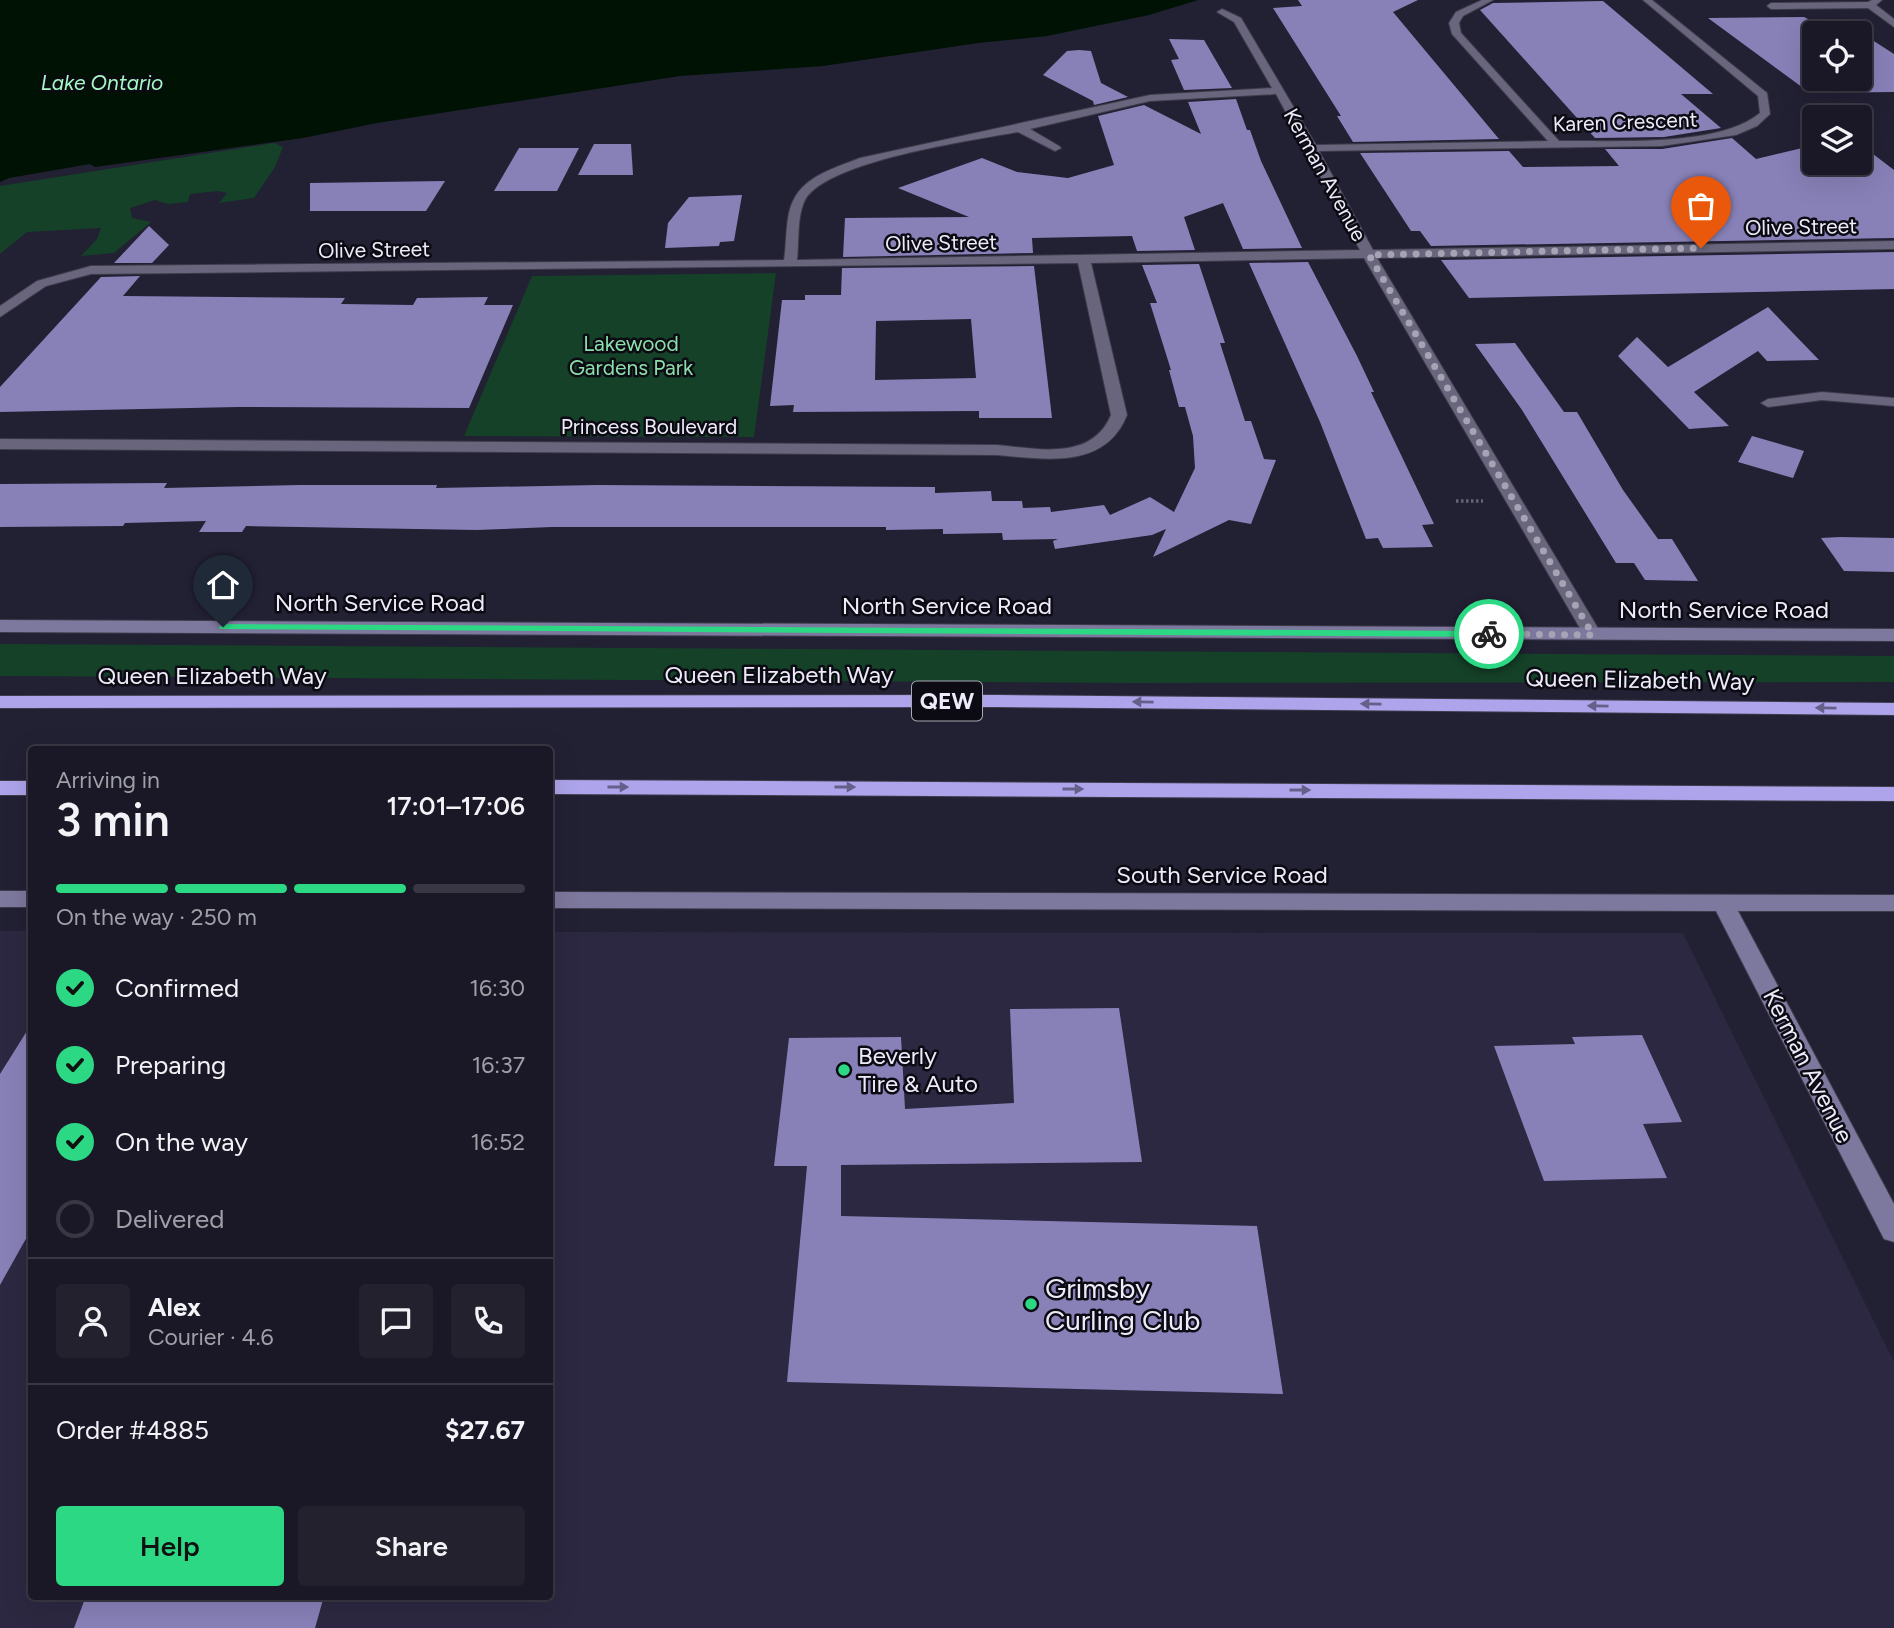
<!DOCTYPE html>
<html lang="en">
<head>
<meta charset="utf-8">
<style>
	:root { --surface:#1a1826; --page:#23212e; --text:#f1f3f6; --muted:#9fa0a7; --line:#383743; --accent:#2dd884 }
	body { margin:0; font-family:Figtree,sans-serif; background:var(--page); color:var(--text); height:100vh; display:flex; flex-direction:column; font-size:26px; white-space:nowrap }
	* { box-sizing:border-box; margin:0 }
	p { font-size:23px; color:var(--muted) }
	.icon { flex:none; width:38px; height:38px; fill:none; stroke:currentColor; stroke-width:2; stroke-linecap:round; stroke-linejoin:round }
	.map { position:relative; flex:1; overflow:hidden }
	.drawer { position:absolute; left:28px; top:746px; width:525px; height:854px; display:flex; flex-direction:column; background:var(--surface); border-radius:7px; box-shadow:0 7px 28px #0002,0 0 0 2px var(--line) }
	.drawer>* { flex:none }
	.controls { position:absolute; left:1802px; top:21px; display:grid; gap:14px }
	.controls a { display:grid; place-items:center; width:70px; height:70px; border-radius:7px; background:var(--surface); box-shadow:0 7px 28px #0002,0 0 0 2px var(--line); font-size:35px }
	.pin { position:absolute; display:grid; place-items:center; width:60px; height:60px; color:#fff; margin:-72px -30px; border-radius:50% 50% 50% 0; rotate:-45deg; box-shadow:0 0 7px #0007 }
	.pin .icon { rotate:45deg }
	.courier { position:absolute; display:grid; place-items:center; width:70px; height:70px; margin:-35px; border:5px solid #2dd884; border-radius:50%; background:#fff; color:#222; box-shadow:0 2px 9px #0007 }
	.summary em { font-style:normal; font-weight:600 }
	.summary div { display:flex; flex-direction:column-reverse }
	.summary { display:flex; align-items:center; justify-content:space-between; height:119px; padding:0 28px }
	h1 { font-size:46px; font-weight:600; line-height:52px }
	.bar { display:grid; grid-template-columns:repeat(4,1fr); gap:10px 7px; align-content:center; height:84px; padding:0 28px }
	.bar i { height:9px; border-radius:5px; background:var(--line) }
	.bar .current { background:var(--accent) }
	.bar p { grid-column:span 4 }
	.line { display:flex; align-items:center; gap:18px; padding:0 28px; border-top:2px solid var(--line) }
	.line div { flex:1 }
	.round { display:grid; place-items:center; flex:none; width:74px; height:74px; border-radius:7px; background:var(--page) }
	ol { padding:0 28px; list-style:none }
	li { display:flex; align-items:center; gap:21px; height:77px }
	li p { margin-inline-start:auto }
	li .icon { padding:7px; border-radius:50%; background:var(--accent); color:#111; stroke-width:4 }
	li:last-child { color:var(--muted) }
	li i { width:38px; height:38px; border:4px solid var(--line); border-radius:50% }
	.cta { display:flex; gap:14px; margin-top:auto; padding:14px 28px }
	.cta a { flex:1; height:80px; border-radius:7px; background:var(--accent); color:#111; font-size:28px; font-weight:600; line-height:80px; text-align:center }
	.cta a+a { background:var(--page); color:var(--text) }
	.map>svg:first-child { display:block }
	.built { fill:#2c2841 }
	.green { fill:#154128 }
	.water { fill:#001204 }
	.building { fill:#8881b8; fill-rule:evenodd }
	.lines { fill:none; stroke-linecap:round; stroke-linejoin:round }
	.street-casing { stroke:#3e3b4b; stroke-width:2 }
	.secondary-casing { stroke:#3e3b4b; stroke-width:2 }
	.highway-casing { stroke:#3e3b4b; stroke-width:2 }
	.path { stroke:#646273; stroke-width:3.5; stroke-dasharray:2.5 2.5; stroke-linecap:butt }
	.street { fill:#68657c; fill-rule:evenodd }
	.secondary { fill:#7d789d; fill-rule:evenodd }
	.highway { fill:#ada4eb; fill-rule:evenodd }
	.oneway { fill:#655f8a }
	.route { fill:#2dd884 }
	.done { stroke:#a6a4b4; stroke-width:7; stroke-dasharray:0 12.6 }
	.poi-dot { fill:#2dd884; stroke:#0c0b13; stroke-width:2.5 }
	.labels { text-anchor:middle; stroke-width:5; stroke-linejoin:round; paint-order:stroke }
	.far-water-label { font-size:21px; font-style:italic; fill:#a5fac4; stroke:#0c0b13 }
	.far-street-label { font-size:21px; fill:#edebf9; stroke:#0c0b13 }
	.far-park-label { font-size:21px; fill:#8bdfaa; stroke:#0c0b13 }
	.shield { fill:#0c0b13; stroke:#aaa8b4; stroke-width:2 }
	.shield-label { font-size:23px; font-weight:bold; fill:#edebf9 }
	.street-label { font-size:24px; fill:#edebf9; stroke:#0c0b13 }
	.poi-label { font-size:24px; fill:#edebf9; stroke:#0c0b13; text-anchor:start }
	.near-poi-label { font-size:28px; fill:#edebf9; stroke:#0c0b13; text-anchor:start }
</style>
</head>
<body>
<div class="map">
<svg width="1894" height="1628" viewBox="0 0 1894 1628">
	<rect width="100%" height="100%" fill="#222033"/>
	<path class="built" d="M0 931H32V1596H550V932L1683 933 1894 1362V1628H0Z"/>
	<g class="green">
		<path d="M274 143 283 147 275 167 254 198 219 203 227 193 218 191 190 194 188 202 168 204 155 200 130 208 132 218 151 222 114 253 81 256 97 239 101 228 27 232 0 254V186Z"/>
		<path d="M776 273 754 437 464 436 532 276Z"/>
		<path d="M0 644 1894 656V682L1133 683 0 676Z"/>
	</g>
	<path class="water" d="M0 0H1198L1149 15 1047 36 978 43 823 66 680 76 377 123 303 138 95 167 90 164 9 178 0 182Z"/>
	<g class="building">
		<path d="M1298 0H1418L1393 12 1499 139 1353 142 1337 116H1341L1273 8 1302 6Z"/>
		<path d="M1603 1 1713 94H1681L1721 128 1664 137 1595 138 1480 10 1493 3Z"/>
		<path d="M1804 17 1810 20H1841L1894 54V92L1810 93 1708 18ZM1815 33H1860V79H1815Z"/>
		<path d="M1169 39 1204 40 1232 88 1184 90 1171 60 1179 59Z"/>
		<path d="M1079 50 1091 51 1101 83 1128 97 1094 105 1093 101 1043 75 1067 51Z"/>
		<path d="M1236 99 1247 130H1250L1261 161 1302 248 1243 249 1223 203 1184 217 1195 250 1137 251 1132 236 1032 238 1033 253 843 257 845 218 969 217 898 188 982 158 1017 172 1068 178 1114 165 1098 116 1144 105 1201 134 1188 102Z"/>
		<path d="M1732 138 1756 159 1815 145V163H1860V144L1894 170V238L1431 246 1420 231H1411L1360 153 1509 151 1523 167 1619 166 1605 149H1662Z"/>
		<path d="M594 144H631L633 175H578Z"/>
		<path d="M519 148H579L557 191H494Z"/>
		<path d="M445 181 426 211H310V183Z"/>
		<path d="M742 195 734 241 720 242 719 246 665 248 668 223 689 197Z"/>
		<path d="M149 226 169 245 152 263H114Z"/>
		<path d="M1894 252V289L1469 298 1441 260Z"/>
		<path d="M1308 262 1357 356 1374 392H1371L1434 524 1422 525 1433 547 1383 548 1378 538 1366 539 1320 422 1249 263Z"/>
		<path d="M1199 264 1225 343H1220L1245 421H1251L1264 459 1276 460 1251 524 1229 520 1153 557 1166 529 1152 535 1055 549 1053 541 1058 539 1003 540 1002 533 943 534V529L886 530V527H552L476 530 246 526 242 532H199L206 521 125 523 123 526 0 527V484L167 483 164 488 300 485H437L436 488 597 485 935 487V493L991 491 992 501H1022L1023 508 1050 507 1051 512 1104 505 1110 515 1150 497 1174 512 1195 468 1193 436 1185 407H1179L1169 370H1171L1150 303H1157L1142 265Z"/>
		<path d="M1034 266 1052 418H979V411L793 412 794 405 770 406 782 300H805V295H841L842 268ZM971 319 976 378 875 380 876 321Z"/>
		<path d="M140 276 123 296 345 298 341 304 413 305 417 298 488 297 484 305H513L469 408 238 407 0 412V387L101 277Z"/>
		<path d="M1768 307 1819 360 1767 361 1758 351 1694 392 1729 426 1689 429 1618 356 1637 337 1668 367Z"/>
		<path d="M1515 343 1564 412H1577L1623 490 1658 539H1672L1698 581 1645 580 1634 563H1616L1522 410 1475 344Z"/>
		<path d="M1752 436 1804 451 1793 478 1738 462Z"/>
		<path d="M1840 537 1894 538V572L1844 571 1821 538Z"/>
		<path d="M1119 1008 1142 1162 841 1165V1216L1257 1226 1283 1394 787 1382 807 1166H774L789 1038 901 1037 905 1109 1014 1103 1010 1009Z"/>
		<path d="M32 1023V1228L0 1285V1074Z"/>
		<path d="M1642 1035 1682 1122 1643 1124 1667 1178 1544 1181 1494 1046 1575 1044 1572 1037Z"/>
		<path d="M86 1596H324L315 1628H74Z"/>
	</g>
	<g class="lines">
		<g class="street-casing">
			<g id="street">
				<path d="M1482 0H1493L1463 16 1459 23 1461 33 1559 141C1613 140 1718 148 1760 113L1758 96 1643 0H1652L1767 93 1770 114 1757 126 1736 135 1662 146 1319 151 1373 250 1894 241V249L1377 258 1602 635 1599 639H1587L1584 635 1364 258 1091 263 1127 415C1105 470 1046 459 997 455L0 449V439L997 445C1038 449 1092 461 1111 415L1078 263 91 274 46 286 0 317V306L37 281 91 266 784 260C787 243 785 217 793 201 804 176 837 167 860 158L1150 95 1272 88 1234 22 1217 12 1222 9 1241 18 1316 145 1548 141 1452 34 1449 23 1456 12ZM1276 94 1360 250 797 260C799 243 797 218 804 202 822 161 975 140 1018 132L1055 151 1061 148 1059 146 1030 129 1150 101Z"/>
				<path d="M1872 0H1882L1876 5 1894 19V27L1868 8 1771 9 1767 6 1771 3 1868 2Z"/>
				<path d="M1822 392 1894 398V406L1822 400 1768 407 1761 403 1768 399Z"/>
			</g>
		</g>
		<g class="secondary-casing">
			<g id="secondary">
				<path d="M0 620 1894 629V641L0 632Z"/>
				<rect x="0" y="891" width="32" height="16"/>
				<path d="M550 892 1894 895V911H1738L1894 1204V1242L1884 1239 1716 911 550 908Z"/>
			</g>
		</g>
		<g class="highway-casing">
			<g id="highway">
				<path d="M996 695 1894 703V715L996 707 0 708V696Z"/>
				<path d="M550 780 1894 787V801L550 794Z"/>
				<rect x="0" y="781" width="32" height="14"/>
			</g>
		</g>
		<path class="path" d="M1456 501H1483"/>
		<use href="#street" class="street"/>
		<use href="#secondary" class="secondary"/>
		<use href="#highway" class="highway"/>
	</g>
	<defs><path id="oneway-solid" d="M-6-.8H1V-3.2L6.5 0L1 3.2V.8H-6Z" transform="scale(1.75)"/></defs>
	<g class="oneway">
		<use href="#oneway-solid" transform="translate(1143 702) rotate(-179)"/>
		<use href="#oneway-solid" transform="translate(1371 704) rotate(-179)"/>
		<use href="#oneway-solid" transform="translate(1598 706) rotate(-179)"/>
		<use href="#oneway-solid" transform="translate(1826 708) rotate(-179)"/>
		<use href="#oneway-solid" transform="translate(618 787)"/>
		<use href="#oneway-solid" transform="translate(845 787)"/>
		<use href="#oneway-solid" transform="translate(1073 789)"/>
		<use href="#oneway-solid" transform="translate(1300 790)"/>
	</g>
	<path class="route" d="M223 624 1489 631 1494 634 1489 637 220 629 219 627Z"/>
	<g class="lines">
		<path class="done" d="M1489 634 1593 635 1369 255 1701 248"/>
	</g>
	<g class="poi-dot">
		<circle cx="844" cy="1070" r="7"/>
		<circle cx="1031" cy="1304" r="7"/>
	</g>
	<g class="labels">
		<g class="far-water-label">
			<text x="102" y="90">Lake Ontario</text>
		</g>
		<g class="far-street-label">
			<text transform="translate(1625 122) rotate(-2)" y="7">Karen Crescent</text>
			<text transform="translate(1325 175) rotate(61)" y="7">Kerman Avenue</text>
			<text transform="translate(1801 227) rotate(-1)" y="7">Olive Street</text>
			<text transform="translate(941 243) rotate(-1)" y="7">Olive Street</text>
			<text transform="translate(374 250) rotate(-1)" y="7">Olive Street</text>
			<text x="649" y="434">Princess Boulevard</text>
		</g>
		<g class="far-park-label">
			<text x="631" y="351">Lakewood<tspan x="631" dy="24">Gardens Park</tspan></text>
		</g>
		<rect class="shield" x="912" y="681.5" width="70" height="39" rx="5"/>
		<g class="shield-label">
			<text x="947" y="709">QEW</text>
		</g>
		<g class="street-label">
			<text x="380" y="611">North Service Road</text>
			<text x="947" y="614">North Service Road</text>
			<text x="1724" y="618">North Service Road</text>
			<text x="779" y="683">Queen Elizabeth Way</text>
			<text x="212" y="684">Queen Elizabeth Way</text>
			<text transform="translate(1640 680) rotate(1)" y="8">Queen Elizabeth Way</text>
			<text x="1222" y="883">South Service Road</text>
			<text transform="translate(1808 1066) rotate(63)" y="8">Kerman Avenue</text>
		</g>
		<g class="poi-label">
			<text x="858" y="1064">Beverly<tspan x="858" dy="28">Tire &amp; Auto</tspan></text>
		</g>
		<g class="near-poi-label">
			<text x="1045" y="1298">Grimsby<tspan x="1045" dy="32">Curling Club</tspan></text>
		</g>
	</g>
</svg>
<div class="controls">
<a><svg class="icon" aria-label="locate" viewBox="0 0 24 24"><circle cx="12" cy="12" r="6"/><path d="M12 2v4M12 18v4M2 12h4M18 12h4"/></svg></a>
<a><svg class="icon" aria-label="layers" viewBox="0 0 24 24"><path d="M12 4l9 5-9 5-9-5zM3 14l9 5 9-5"/></svg></a>
</div>
<div class="pin" style="left:1701px;top:248px;background:#ea580c"><svg class="icon" aria-label="bag" viewBox="0 0 24 24"><path d="M5 8h14l-1 12H6zM9 8a3 3 0 0 1 6 0"/></svg></div>
<div class="pin" style="left:223px;top:627px;background:#1f2937"><svg class="icon" aria-label="home" viewBox="0 0 24 24"><path d="M3 11l9-7 9 7M6 9v11h12V9"/></svg></div>
<div class="courier" style="left:1489px;top:634px"><svg class="icon" aria-label="bike" viewBox="0 0 24 24"><circle cx="6" cy="16" r="4"/><circle cx="18" cy="16" r="4"/><path d="M6 16l4-8h5l3 8M10 8l3 8H6M13 5h3"/></svg></div>
<section class="drawer">
<div class="summary"><div><h1>3 min</h1><p>Arriving in</p></div><em>17:01–17:06</em></div>
<div class="bar"><i class="current"></i><i class="current"></i><i class="current"></i><i></i><p>On the way · 250 m</p></div>
<ol>
<li><svg class="icon" aria-label="check" viewBox="0 0 24 24"><path d="M5 12l5 5 9-10"/></svg>Confirmed<p>16:30</p></li>
<li><svg class="icon" aria-label="check" viewBox="0 0 24 24"><path d="M5 12l5 5 9-10"/></svg>Preparing<p>16:37</p></li>
<li><svg class="icon" aria-label="check" viewBox="0 0 24 24"><path d="M5 12l5 5 9-10"/></svg>On the way<p>16:52</p></li>
<li><i></i>Delivered</li>
</ol>
<div class="line" style="height:126px"><a class="round"><svg class="icon" aria-label="person" viewBox="0 0 24 24"><circle cx="12" cy="8" r="4"/><path d="M4 21q1-7 8-7t8 7"/></svg></a><div><b>Alex</b><p>Courier · 4.6</p></div><a class="round"><svg class="icon" aria-label="chat" viewBox="0 0 24 24"><path d="M4 5h16v11H9l-5 4z"/></svg></a><a class="round"><svg class="icon" aria-label="phone" viewBox="0 0 24 24"><path d="M5 4h4l2 5-3 2q2 4 5 5l2-3 5 2v4C11 20 4 13 5 4z"/></svg></a></div>
<div class="line" style="height:91px"><div>Order #4885</div><b>$27.67</b></div>
<div class="cta"><a>Help</a><a>Share</a></div>
</section>
</div>
</body>
</html>
